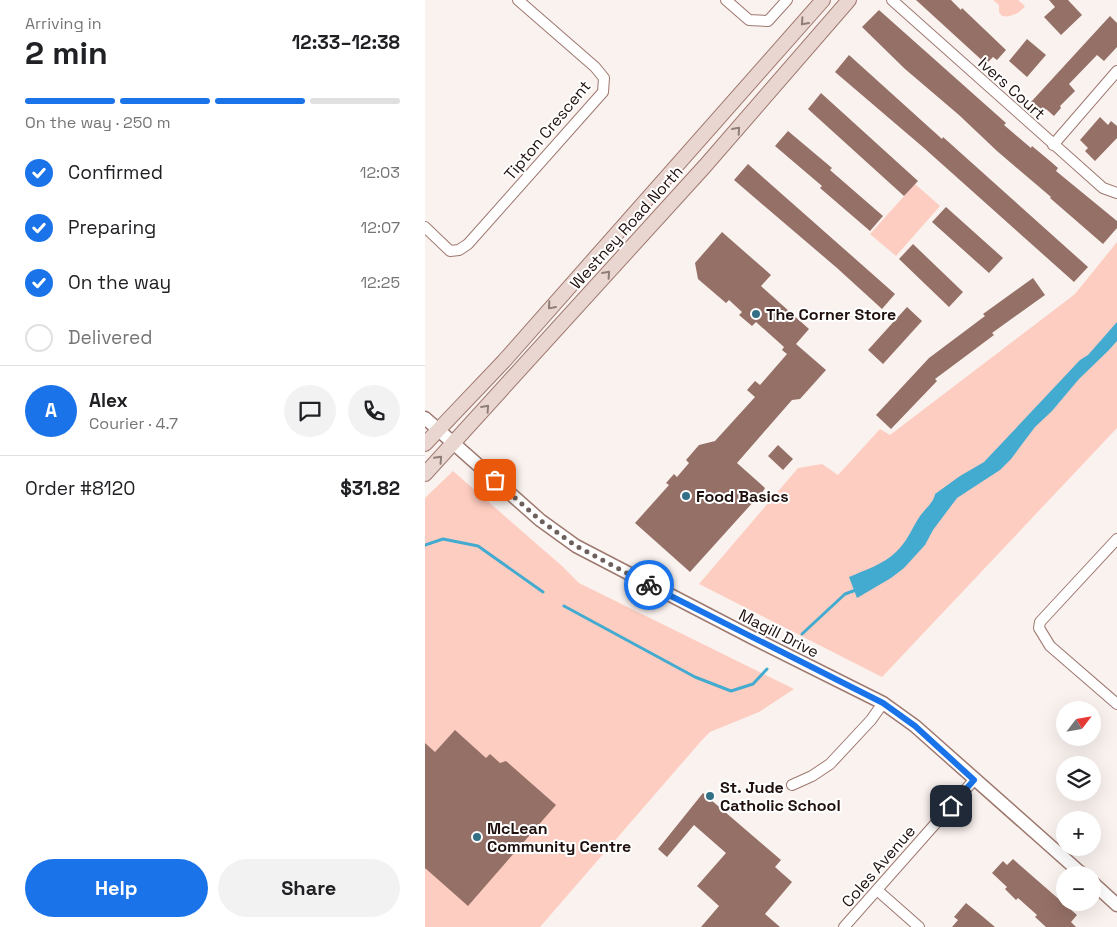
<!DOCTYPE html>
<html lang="en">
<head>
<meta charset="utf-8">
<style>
	:root { --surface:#fff; --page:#f2f2f2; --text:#202124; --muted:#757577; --line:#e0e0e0; --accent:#1a73e8 }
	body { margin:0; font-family:"Space Grotesk",sans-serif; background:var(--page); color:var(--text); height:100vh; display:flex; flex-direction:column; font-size:19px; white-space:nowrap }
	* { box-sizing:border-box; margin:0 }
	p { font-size:16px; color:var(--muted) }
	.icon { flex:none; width:28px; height:28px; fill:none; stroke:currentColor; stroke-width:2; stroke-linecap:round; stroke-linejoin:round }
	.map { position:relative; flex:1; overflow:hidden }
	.details { display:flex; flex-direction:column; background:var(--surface); width:425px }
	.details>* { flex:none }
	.needle { width:32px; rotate:59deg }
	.fabs { position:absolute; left:631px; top:701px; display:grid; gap:10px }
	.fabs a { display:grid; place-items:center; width:45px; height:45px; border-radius:50%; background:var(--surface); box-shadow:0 5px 20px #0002; font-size:25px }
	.pin { position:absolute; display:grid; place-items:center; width:42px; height:42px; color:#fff; margin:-21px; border-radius:10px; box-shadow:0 2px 8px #0006 }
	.courier { position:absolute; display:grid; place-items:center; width:50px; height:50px; margin:-25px; border:4px solid #1a73e8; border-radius:50%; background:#fff; color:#222; box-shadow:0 1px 6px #0007 }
	.summary em { font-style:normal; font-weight:700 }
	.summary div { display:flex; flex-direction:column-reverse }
	.summary { display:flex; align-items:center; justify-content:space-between; height:85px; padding:0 25px }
	h1 { font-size:32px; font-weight:700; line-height:38px }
	.bar { display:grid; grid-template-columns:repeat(4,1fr); gap:8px 5px; align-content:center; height:60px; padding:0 25px }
	.bar i { height:6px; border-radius:4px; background:var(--line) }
	.bar .selected { background:var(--accent) }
	.bar p { grid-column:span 4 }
	.line { display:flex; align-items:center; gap:12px; padding:0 25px; border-top:1px solid var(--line) }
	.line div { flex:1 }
	.round { display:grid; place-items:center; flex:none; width:52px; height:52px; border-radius:26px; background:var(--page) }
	ol { padding:0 25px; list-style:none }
	li { display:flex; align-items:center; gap:15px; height:55px }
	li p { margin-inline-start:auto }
	li .icon { padding:5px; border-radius:50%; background:var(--accent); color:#fff; stroke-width:4 }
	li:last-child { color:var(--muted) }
	li i { width:28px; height:28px; border:2px solid var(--line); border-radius:50% }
	.button { display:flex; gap:10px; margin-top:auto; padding:10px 25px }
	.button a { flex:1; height:58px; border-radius:30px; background:var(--accent); color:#fff; font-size:20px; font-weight:700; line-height:58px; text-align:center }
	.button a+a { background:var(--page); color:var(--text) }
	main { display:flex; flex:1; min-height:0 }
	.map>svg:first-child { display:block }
	.green { fill:#fecdc1 }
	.water { fill:#44abd0 }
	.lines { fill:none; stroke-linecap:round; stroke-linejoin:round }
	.stream { stroke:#44abd0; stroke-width:3 }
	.building { fill:#957067 }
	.minor-casing { stroke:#9e786f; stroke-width:12 }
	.tertiary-casing { stroke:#9e786f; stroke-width:15 }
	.secondary-casing { stroke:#9e786f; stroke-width:16 }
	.minor { stroke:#fff; stroke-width:10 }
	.tertiary { stroke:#fff; stroke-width:12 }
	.secondary { stroke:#ead6d0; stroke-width:14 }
	.oneway { stroke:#8f7d79 }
	.done { stroke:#6c605d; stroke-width:5; stroke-dasharray:0 9 }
	.route { stroke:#1a73e8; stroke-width:6 }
	.poi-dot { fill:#337086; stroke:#fff; stroke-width:2 }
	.labels { text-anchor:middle; stroke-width:4; stroke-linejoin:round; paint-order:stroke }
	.street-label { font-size:16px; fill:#20110e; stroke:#fff }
	.poi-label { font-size:16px; font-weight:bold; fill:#20110e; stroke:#fff; text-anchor:start }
</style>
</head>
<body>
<main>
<section class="details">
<div class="summary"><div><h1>2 min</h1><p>Arriving in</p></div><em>12:33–12:38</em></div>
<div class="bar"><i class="selected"></i><i class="selected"></i><i class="selected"></i><i></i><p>On the way · 250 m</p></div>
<ol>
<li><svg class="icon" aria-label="check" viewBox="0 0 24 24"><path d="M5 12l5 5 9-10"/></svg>Confirmed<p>12:03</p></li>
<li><svg class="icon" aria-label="check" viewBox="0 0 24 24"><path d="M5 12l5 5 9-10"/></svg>Preparing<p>12:07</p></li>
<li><svg class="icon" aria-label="check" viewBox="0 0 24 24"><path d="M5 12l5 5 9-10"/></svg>On the way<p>12:25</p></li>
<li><i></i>Delivered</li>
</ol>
<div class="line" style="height:90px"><b class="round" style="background:var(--accent);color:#fff">A</b><div><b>Alex</b><p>Courier · 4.7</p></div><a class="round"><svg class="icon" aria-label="chat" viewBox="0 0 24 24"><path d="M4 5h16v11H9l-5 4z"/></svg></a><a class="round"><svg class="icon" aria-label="phone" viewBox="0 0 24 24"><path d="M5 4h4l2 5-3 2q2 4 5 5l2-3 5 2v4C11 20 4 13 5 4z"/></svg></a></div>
<div class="line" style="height:65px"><div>Order #8120</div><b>$31.82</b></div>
<div class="button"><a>Help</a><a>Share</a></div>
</section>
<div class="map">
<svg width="692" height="927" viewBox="0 0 692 927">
	<rect width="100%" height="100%" fill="#faf2ef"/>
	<g class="green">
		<path d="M568 0H593L600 6C595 13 585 18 577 16L574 12V5Z"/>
		<path d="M490 184 515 206 471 256 445 234Z"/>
		<path d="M692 242V428L457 677 274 584 373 468 397 464 413 475 455 429 465 435 650 294Z"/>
		<path d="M28 471 137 566 154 583 369 689 334 712 285 732 277 740 115 927H0V498Z"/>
	</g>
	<path class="water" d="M692 322V341L683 351 654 379 627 411 610 427 586 459 575 470 532 498 508 530 500 545 479 568 466 578 432 598 424 577C440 570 459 564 471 552 482 542 487 528 495 516 500 509 509 502 510 494L535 476 559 462 655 360 663 355Z"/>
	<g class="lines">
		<g class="stream">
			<path d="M0 545 18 539 53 546 118 592"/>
			<path d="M139 606 270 677 306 691 328 684 342 669"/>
			<path d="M377 634 420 594 431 590"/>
		</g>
	</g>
	<g class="building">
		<path d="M491 0H526L536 10 537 8 581 50 572 60 568 57 561 64Z"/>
		<path d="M624 0H643L657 15 636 35 619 17 630 7Z"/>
		<path d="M454 10 581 123 579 125 606 148 607 146 625 161 633 168 631 171 692 221V228L678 244 625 198 626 197 572 151 534 115 480 69 437 27Z"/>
		<path d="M685 16 692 23V47L679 61 672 55 644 84 650 91 635 106 636 108 629 116 621 109 617 113 606 102Z"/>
		<path d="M602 39 621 55 602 77 584 61Z"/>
		<path d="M424 55 517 139 518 137 663 267 649 282 499 148 410 72Z"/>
		<path d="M396 93 493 181 479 196 383 109Z"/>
		<path d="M675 117 683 125 686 121 692 126V138L670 161 660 151 663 148 655 140Z"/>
		<path d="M363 131 407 168 405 170 458 216 445 231 395 188 397 186 350 146Z"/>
		<path d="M323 164 470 294 457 309 412 268 309 180Z"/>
		<path d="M521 207 578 258 564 273 507 222Z"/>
		<path d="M297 232 346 275 336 286 384 329 371 344 401 370 375 399 367 400 312 463 340 488 339 490 265 572 210 523 244 485 241 483 249 474 252 477 264 463 261 460 274 445 290 441 330 397 322 390 330 381 335 385 362 354 357 350 359 347 331 322 327 326 314 315 317 312 304 300 301 303 273 279 270 263Z"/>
		<path d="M488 244 538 292 524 307 474 259Z"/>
		<path d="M608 278 620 295 567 333 569 335 510 379 512 381 466 429 451 415 504 358 560 316 558 314Z"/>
		<path d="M482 307 497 321 458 364 443 350Z"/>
		<path d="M353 445 368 459 358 470 343 456Z"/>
		<path d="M30 730 61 758 65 754 75 763 81 761 131 805 43 906 0 868V743L10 752Z"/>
		<path d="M278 793 356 860 350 867 367 882 340 914 355 927H276L294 906 272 886 301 853 269 825 242 857 233 849Z"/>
		<path d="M588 859 652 915 646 922 651 927H621L610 917 612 915 593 898 591 900 580 889 582 887 567 873 578 861 582 865Z"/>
		<path d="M541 903 557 916 570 927H527L533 920 529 917Z"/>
	</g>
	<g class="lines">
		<g class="minor-casing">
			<g id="minor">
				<path d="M301 0 324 20 343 21 362 0"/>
				<path d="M467 0 678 188 692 193"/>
				<path d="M628 145 692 71"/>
				<path d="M0 227 25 251 34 250 43 244 178 92 179 78 170 67 93 0"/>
				<path d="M692 539 615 622 614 628 625 646 692 704"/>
				<path d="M367 785 387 776 405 764 446 720 458 703"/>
				<path d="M452 890 494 927"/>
				<path d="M419 927 549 780"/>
			</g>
		</g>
		<g class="tertiary-casing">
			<g id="tertiary">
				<path d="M0 418 115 520 151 546 328 638 458 703 490 726 658 875"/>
				<path d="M668 883 692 905"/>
			</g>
		</g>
		<g class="secondary-casing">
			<g id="secondary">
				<path d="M0 444 79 361 398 0"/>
				<path d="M0 474 280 166 424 0"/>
			</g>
		</g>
		<use href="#minor" class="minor"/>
		<use href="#tertiary" class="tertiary"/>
		<use href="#secondary" class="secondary"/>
	</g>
	<defs><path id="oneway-chevron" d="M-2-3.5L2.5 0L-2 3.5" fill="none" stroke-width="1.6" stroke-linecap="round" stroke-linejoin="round" transform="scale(1.25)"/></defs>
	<g class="oneway">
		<use href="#oneway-chevron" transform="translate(379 22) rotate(132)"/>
		<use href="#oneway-chevron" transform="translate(312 130) rotate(-49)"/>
		<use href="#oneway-chevron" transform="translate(182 274) rotate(-48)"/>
		<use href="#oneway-chevron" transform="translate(126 306) rotate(131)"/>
		<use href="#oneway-chevron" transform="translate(61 408) rotate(-48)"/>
		<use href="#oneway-chevron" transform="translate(14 459) rotate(-47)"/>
	</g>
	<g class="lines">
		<path class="done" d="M70 480 115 520 151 546 224 585"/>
		<path class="route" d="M224 585 458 703 490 726 549 780 526 806"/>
	</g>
	<g class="poi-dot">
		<circle cx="331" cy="314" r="5"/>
		<circle cx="261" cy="496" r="5"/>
		<circle cx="285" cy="796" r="5"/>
		<circle cx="52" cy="837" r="5"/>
	</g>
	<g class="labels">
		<g class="street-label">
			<text transform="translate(587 88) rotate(42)" y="6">Ivers Court</text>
			<text transform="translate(122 130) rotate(-50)" y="6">Tipton Crescent</text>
			<text transform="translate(201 227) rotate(-48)" y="6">Westney Road North</text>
			<text transform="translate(354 633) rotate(27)" y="6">Magill Drive</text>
			<text transform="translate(453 866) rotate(-49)" y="6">Coles Avenue</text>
		</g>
		<g class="poi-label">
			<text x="341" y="320">The Corner Store</text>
			<text x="271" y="502">Food Basics</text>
			<text x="295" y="793">St. Jude<tspan x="295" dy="18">Catholic School</tspan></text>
			<text x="62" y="834">McLean<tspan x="62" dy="18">Community Centre</tspan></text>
		</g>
	</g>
</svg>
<div class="fabs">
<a><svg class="needle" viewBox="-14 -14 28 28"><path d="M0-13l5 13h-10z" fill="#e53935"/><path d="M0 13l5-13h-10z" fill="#757577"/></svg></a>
<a><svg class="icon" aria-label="layers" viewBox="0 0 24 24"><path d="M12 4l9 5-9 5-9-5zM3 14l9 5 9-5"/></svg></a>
<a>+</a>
<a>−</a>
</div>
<div class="pin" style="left:70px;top:480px;background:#ea580c"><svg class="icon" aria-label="bag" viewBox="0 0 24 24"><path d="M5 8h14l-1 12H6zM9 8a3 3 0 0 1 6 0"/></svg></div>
<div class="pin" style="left:526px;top:806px;background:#1f2937"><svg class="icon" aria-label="home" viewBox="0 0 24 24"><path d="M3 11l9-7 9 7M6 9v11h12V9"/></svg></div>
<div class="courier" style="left:224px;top:585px"><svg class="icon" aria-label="bike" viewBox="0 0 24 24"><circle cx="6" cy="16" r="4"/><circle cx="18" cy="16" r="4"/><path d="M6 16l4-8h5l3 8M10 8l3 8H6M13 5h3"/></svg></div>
</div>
</main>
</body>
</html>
